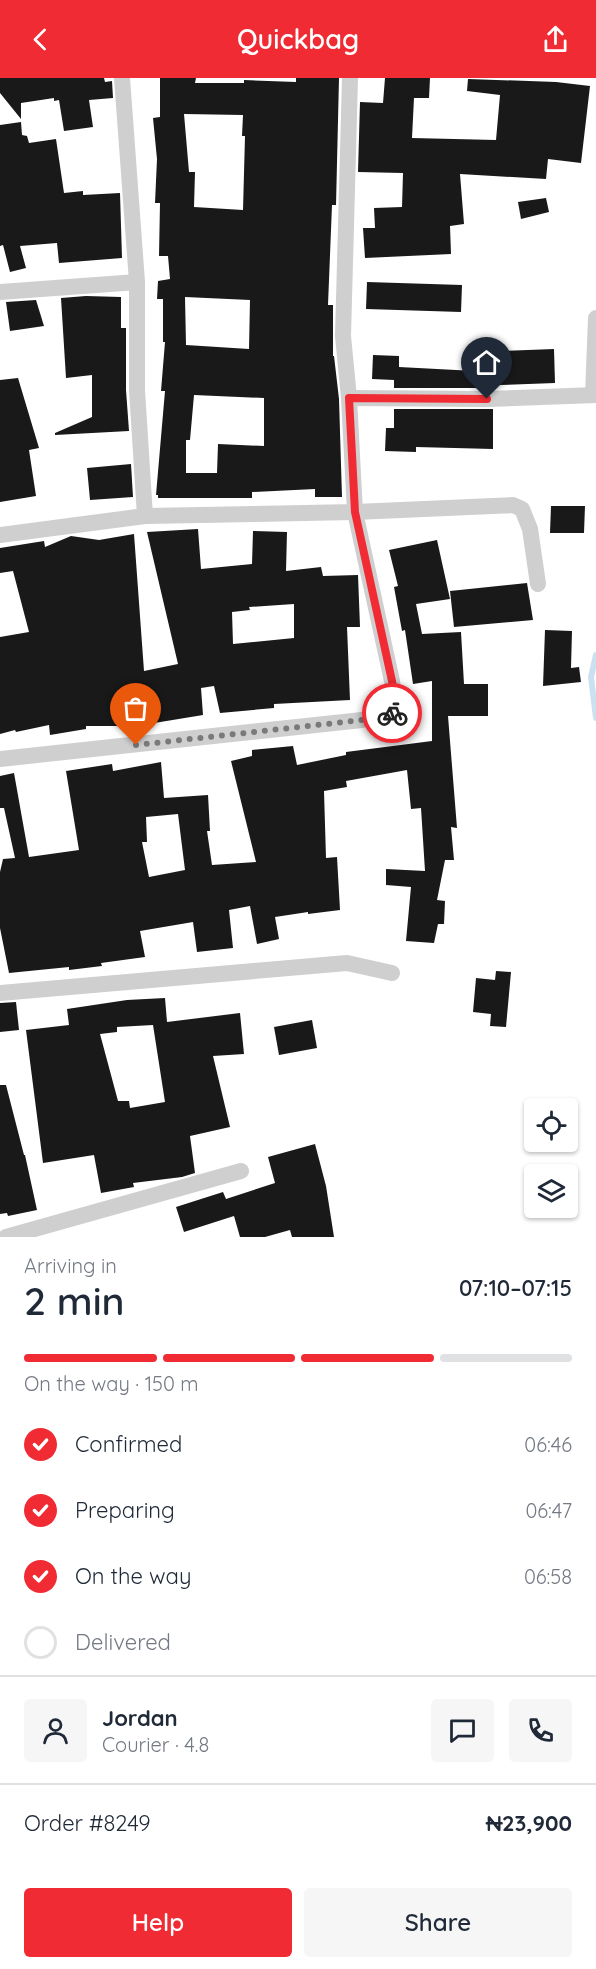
<!DOCTYPE html>
<html lang="en">
<head>
<meta charset="utf-8">
<style>
	:root { --surface:#fff; --page:#f6f6f7; --text:#1f2937; --muted:#747a83; --line:#e0e1e3; --accent:#f12b33 }
	body { margin:0; font-family:Quicksand,sans-serif; background:var(--page); color:var(--text); height:100vh; display:flex; flex-direction:column; font-size:22px; white-space:nowrap }
	* { box-sizing:border-box; margin:0 }
	p { font-size:20px; color:var(--muted) }
	.icon { flex:none; width:33px; height:33px; fill:none; stroke:currentColor; stroke-width:2; stroke-linecap:round; stroke-linejoin:round }
	.map { position:relative; height:1159px; overflow:hidden }
	.drawer { display:flex; flex-direction:column; background:var(--surface); flex:1 }
	.drawer>* { flex:none }
	.controls { position:absolute; left:524px; top:1020px; display:grid; gap:12px }
	.controls a { display:grid; place-items:center; width:54px; height:54px; border-radius:6px; background:var(--surface); box-shadow:0 2px 4px #0004; font-size:30px }
	.pin { position:absolute; display:grid; place-items:center; width:51px; height:51px; color:#fff; margin:-62px -26px; border-radius:50% 50% 50% 0; rotate:-45deg; box-shadow:0 0 6px #0007 }
	.pin .icon { rotate:45deg }
	.courier { position:absolute; display:grid; place-items:center; width:60px; height:60px; margin:-30px; border:4px solid #f12b33; border-radius:50%; background:#fff; color:#222; box-shadow:0 2px 8px #0007 }
	.summary em { font-style:normal; font-weight:600 }
	.summary div { display:flex; flex-direction:column-reverse }
	.summary { display:flex; align-items:center; justify-content:space-between; height:102px; padding:0 24px }
	h1 { font-size:39px; font-weight:600; line-height:45px }
	.bar { display:grid; grid-template-columns:repeat(4,1fr); gap:9px 6px; align-content:center; height:72px; padding:0 24px }
	.bar i { height:8px; border-radius:4px; background:var(--line) }
	.bar .on { background:var(--accent) }
	.bar p { grid-column:span 4 }
	.line { display:flex; align-items:center; gap:15px; padding:0 24px; border-top:2px solid var(--line) }
	.line div { flex:1 }
	.round { display:grid; place-items:center; flex:none; width:63px; height:63px; border-radius:6px; background:var(--page) }
	ol { padding:0 24px; list-style:none }
	li { display:flex; align-items:center; gap:18px; height:66px }
	li p { margin-inline-start:auto }
	li .icon { padding:6px; border-radius:50%; background:var(--accent); color:#fff; stroke-width:4 }
	li:last-child { color:var(--muted) }
	li i { width:33px; height:33px; border:3px solid var(--line); border-radius:50% }
	.cta { display:flex; gap:12px; margin-top:auto; padding:12px 24px }
	.cta a { flex:1; height:69px; border-radius:6px; background:var(--accent); color:#fff; font-size:24px; font-weight:600; line-height:69px; text-align:center }
	.cta a+a { background:var(--page); color:var(--text) }
	header { display:flex; justify-content:space-between; align-items:center; height:78px; padding:0 24px; background:var(--accent); color:#fff; font-size:27px; font-weight:600 }
	.map>svg:first-child { display:block }
	.lines { fill:none; stroke-linecap:round; stroke-linejoin:round }
	.stream { stroke:#cbe0f0; stroke-width:6 }
	.building { fill:#191919; fill-rule:evenodd }
	.street { stroke:#cfcfcf; stroke-width:16 }
	.done { stroke:#7a7a7a; stroke-width:6; stroke-dasharray:0 10.8 }
	.route { stroke:#f12b33; stroke-width:8 }
</style>
</head>
<body>
<header><svg class="icon" aria-label="back" viewBox="0 0 24 24"><path d="M15 5l-7 7 7 7"/></svg>Quickbag<svg class="icon" aria-label="share" viewBox="0 0 24 24"><path d="M12 15V3M7 8l5-5 5 5M5 13v7h14v-7"/></svg></header>
<div class="map">
<svg width="596" height="1159" viewBox="0 0 596 1159">
	<rect width="100%" height="100%" fill="#fff"/>
	<g class="lines">
		<path class="stream" d="M596 577 591 599 596 640"/>
	</g>
	<g class="building">
		<path d="M0 0H104L105 4 112 3 113 20 89 22 93 49 64 53 59 22 54 23V20L21 25V41L0 15Z"/>
		<path d="M160 0H196L195 5H244V2L296 4V0H339L336 127H332L328 227H333V278H334L339 321 342 419H315V411L252 414V420H158V417H156L165 313H161L165 264H163V221H157L158 203 170 201 168 178H159L160 125H155L157 81 153 40 160 39ZM184 36 243 37 242 58H245L243 132 194 129 195 94H189ZM185 219 250 222 249 271 186 267ZM194 317 264 320V368L218 366 217 395H186V362H190Z"/>
		<path d="M385 0H430L429 20H414L412 60 496 62 500 17 467 13 468 1 556 4 590 8 581 85 548 81 546 101 460 96 464 146 450 148 451 176 365 180 363 150H375L374 130 402 129 403 95 358 94 360 24 383 25Z"/>
		<path d="M21 44 22 57 27 58 29 65 56 61 64 115 83 113V117L120 115 122 180 59 185 57 165 20 168 26 190 10 194 3 167 0 168V47Z"/>
		<path d="M546 120 549 134 521 141 518 124Z"/>
		<path d="M367 204 462 207 461 234 366 231Z"/>
		<path d="M86 218 121 219V250H126V312L129 353 55 357V355L92 339V297L66 300 61 220Z"/>
		<path d="M36 222 44 248 10 253 6 224Z"/>
		<path d="M554 271 555 305 500 307 499 273Z"/>
		<path d="M373 277 399 278V289L494 294 493 310H394V302L372 301Z"/>
		<path d="M18 300 39 370 29 372 36 418 0 424V302Z"/>
		<path d="M394 331H493V371L416 369V374L385 373 386 350H394Z"/>
		<path d="M131 386 133 419 90 422 87 390Z"/>
		<path d="M551 428H585L584 455H550Z"/>
		<path d="M198 451 201 491 252 486 253 453 287 454 286 493 321 489 323 498 358 497 360 549H347L350 622 274 626V630L220 635 214 608 201 610 203 637 136 648H86V651L50 657 49 647 16 654 15 652 0 656V559L29 554 13 493 0 495V470L44 463 45 469 71 458 99 462 134 456 144 593 178 586 147 454ZM294 526V560L233 566 232 534 250 532 249 529Z"/>
		<path d="M437 462 450 521 416 526 422 556 461 554 464 606H488V638H448L457 750 451 749 454 782H445L437 822 445 823 444 846H438L434 865 406 863 411 809 386 807V791L425 793 421 730 411 731 407 692 346 703 347 709 324 713 326 780 337 779 340 832 308 836V834L275 839 279 861 257 866 250 828 229 832 233 870 197 874 193 844 140 853 145 879 101 885 102 888 69 892V889L9 895 0 850V794L3 781 15 780 4 730H0V698L14 695 29 779 79 772 66 693 112 686 113 693 161 684 164 720 208 717 210 753H207L212 787 256 784 231 683 252 678V672L293 668 297 687 346 677V674L432 663V603L413 606 405 552 402 553 394 509 398 508 389 472ZM178 736 185 792 149 799 142 764H147L146 739Z"/>
		<path d="M527 505 533 542 454 549 450 513Z"/>
		<path d="M545 552 572 553 571 590 579 589 581 604 543 608Z"/>
		<path d="M496 893 511 894 506 949 490 948 491 936 473 934 476 900 495 902Z"/>
		<path d="M165 920 167 944 240 935 244 976 213 978 230 1049 190 1058 195 1095 182 1099 133 1105 134 1109 101 1115 94 1077 43 1085 26 952 69 947 67 931 127 922ZM153 947 165 1024 130 1030 129 1023H118L100 956 117 954V949Z"/>
		<path d="M16 924 19 952 0 954V925Z"/>
		<path d="M312 942 317 970 279 977 274 949Z"/>
		<path d="M0 1007H6L24 1077H25L37 1132 8 1138 7 1135 0 1136Z"/>
		<path d="M315 1066 326 1108 334 1159H292L290 1152 265 1159H240L234 1138 184 1154 176 1129 223 1114 226 1121 275 1105 268 1079Z"/>
	</g>
	<g class="lines">
		<g class="street">
			<path d="M122 0 137 204V312L145 438"/>
			<path d="M0 214 137 204"/>
			<path d="M593 317 596 240"/>
			<path d="M349 320 487 321 596 317"/>
			<path d="M0 457 145 438 355 434 513 427 522 431 530 451 538 506"/>
			<path d="M0 681 362 642 392 636 395 622 392 603 355 434 349 320 343 258 350 0"/>
			<path d="M0 915 347 885 392 895"/>
			<path d="M6 1159 241 1093"/>
		</g>
	</g>
	<g class="lines">
		<path class="done" d="M136 667 362 642 392 635"/>
		<path class="route" d="M392 635 395 622 392 603 355 434 349 320 487 321"/>
	</g>
</svg>
<div class="controls">
<a><svg class="icon" aria-label="locate" viewBox="0 0 24 24"><circle cx="12" cy="12" r="6"/><path d="M12 2v4M12 18v4M2 12h4M18 12h4"/></svg></a>
<a><svg class="icon" aria-label="layers" viewBox="0 0 24 24"><path d="M12 4l9 5-9 5-9-5zM3 14l9 5 9-5"/></svg></a>
</div>
<div class="pin" style="left:136px;top:667px;background:#ea580c"><svg class="icon" aria-label="bag" viewBox="0 0 24 24"><path d="M5 8h14l-1 12H6zM9 8a3 3 0 0 1 6 0"/></svg></div>
<div class="pin" style="left:487px;top:321px;background:#1f2937"><svg class="icon" aria-label="home" viewBox="0 0 24 24"><path d="M3 11l9-7 9 7M6 9v11h12V9"/></svg></div>
<div class="courier" style="left:392px;top:635px"><svg class="icon" aria-label="bike" viewBox="0 0 24 24"><circle cx="6" cy="16" r="4"/><circle cx="18" cy="16" r="4"/><path d="M6 16l4-8h5l3 8M10 8l3 8H6M13 5h3"/></svg></div>
</div>
<section class="drawer">
<div class="summary"><div><h1>2 min</h1><p>Arriving in</p></div><em>07:10–07:15</em></div>
<div class="bar"><i class="on"></i><i class="on"></i><i class="on"></i><i></i><p>On the way · 150 m</p></div>
<ol>
<li><svg class="icon" aria-label="check" viewBox="0 0 24 24"><path d="M5 12l5 5 9-10"/></svg>Confirmed<p>06:46</p></li>
<li><svg class="icon" aria-label="check" viewBox="0 0 24 24"><path d="M5 12l5 5 9-10"/></svg>Preparing<p>06:47</p></li>
<li><svg class="icon" aria-label="check" viewBox="0 0 24 24"><path d="M5 12l5 5 9-10"/></svg>On the way<p>06:58</p></li>
<li><i></i>Delivered</li>
</ol>
<div class="line" style="height:108px"><a class="round"><svg class="icon" aria-label="person" viewBox="0 0 24 24"><circle cx="12" cy="8" r="4"/><path d="M4 21q1-7 8-7t8 7"/></svg></a><div><b>Jordan</b><p>Courier · 4.8</p></div><a class="round"><svg class="icon" aria-label="chat" viewBox="0 0 24 24"><path d="M4 5h16v11H9l-5 4z"/></svg></a><a class="round"><svg class="icon" aria-label="phone" viewBox="0 0 24 24"><path d="M5 4h4l2 5-3 2q2 4 5 5l2-3 5 2v4C11 20 4 13 5 4z"/></svg></a></div>
<div class="line" style="height:78px"><div>Order #8249</div><b>₦23,900</b></div>
<div class="cta"><a>Help</a><a>Share</a></div>
</section>
</body>
</html>
